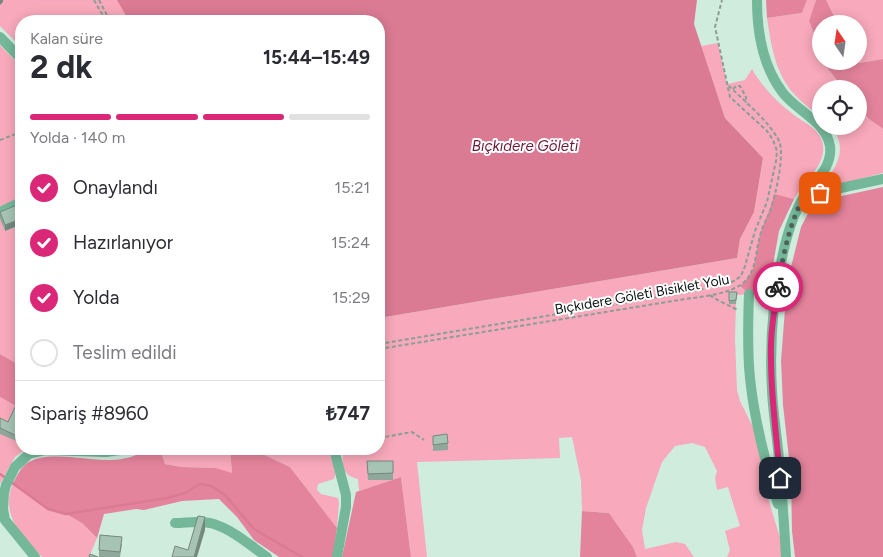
<!DOCTYPE html>
<html lang="tr">
<head>
<meta charset="utf-8">
<style>
	:root { --surface:#fff; --page:#f7f7f7; --text:#2b2b33; --muted:#7c7c81; --line:#e1e1e2; --accent:#db2777 }
	body { margin:0; font-family:Figtree,sans-serif; background:var(--page); color:var(--text); height:100vh; display:flex; flex-direction:column; font-size:19px; white-space:nowrap }
	* { box-sizing:border-box; margin:0 }
	p { font-size:16px; color:var(--muted) }
	.icon { flex:none; width:28px; height:28px; fill:none; stroke:currentColor; stroke-width:2; stroke-linecap:round; stroke-linejoin:round }
	.map { position:relative; flex:1; overflow:hidden }
	.drawer { position:absolute; left:15px; top:15px; width:370px; height:440px; display:flex; flex-direction:column; background:var(--surface); border-radius:20px; box-shadow:0 2px 12px #0003 }
	.drawer>* { flex:none }
	.needle { width:32px; rotate:347deg }
	.controls { position:absolute; left:812px; top:15px; display:grid; gap:10px }
	.controls a { display:grid; place-items:center; width:55px; height:55px; border-radius:50%; background:var(--surface); box-shadow:0 2px 12px #0003; font-size:25px }
	.pin { position:absolute; display:grid; place-items:center; width:42px; height:42px; color:#fff; margin:-21px; border-radius:10px; box-shadow:0 2px 8px #0006 }
	.courier { position:absolute; display:grid; place-items:center; width:50px; height:50px; margin:-25px; border:4px solid #db2777; border-radius:50%; background:#fff; color:#222; box-shadow:0 1px 6px #0007 }
	.summary em { font-style:normal; font-weight:700 }
	.summary div { display:flex; flex-direction:column-reverse }
	.summary { display:flex; align-items:center; justify-content:space-between; height:85px; padding:0 15px }
	h1 { font-size:32px; font-weight:700; line-height:38px }
	.bar { display:grid; grid-template-columns:repeat(4,1fr); gap:8px 5px; align-content:center; height:60px; padding:0 15px }
	.bar i { height:6px; border-radius:4px; background:var(--line) }
	.bar .selected { background:var(--accent) }
	.bar p { grid-column:span 4 }
	.line { display:flex; align-items:center; gap:12px; padding:0 15px; border-top:1px solid var(--line) }
	.line div { flex:1 }
	ol { padding:0 15px; list-style:none }
	li { display:flex; align-items:center; gap:15px; height:55px }
	li p { margin-inline-start:auto }
	li .icon { padding:5px; border-radius:50%; background:var(--accent); color:#fff; stroke-width:4 }
	li:last-child { color:var(--muted) }
	li i { width:28px; height:28px; border:2px solid var(--line); border-radius:50% }
	.map>svg:first-child { display:block }
	.green { fill:#f8a9bb }
	.forest { fill:#e4849c }
	.water { fill:#da7b93 }
	.lines { fill:none; stroke-linecap:round; stroke-linejoin:round }
	.stream { stroke:#da7b93; stroke-width:2.5 }
	.path { stroke:#899f94; stroke-width:2; stroke-dasharray:4 2.5; stroke-linecap:butt }
	.minor { stroke:#75b799; stroke-width:10 }
	.wall { fill:#8fa89b }
	.shaded-wall { fill:#74887e }
	.building { fill:#a6c3b4; stroke:#74887e }
	.done { stroke:#506158; stroke-width:5; stroke-dasharray:0 9 }
	.route { stroke:#db2777; stroke-width:6 }
	.labels { text-anchor:middle; stroke-width:4; stroke-linejoin:round; paint-order:stroke }
	.street-label { font-size:14px; fill:#0b1611; stroke:#fff }
	.water-label { font-size:15px; font-style:italic; fill:#6c1736; stroke:#fff }
</style>
</head>
<body>
<div class="map">
<svg width="883" height="557" viewBox="0 0 883 557">
	<rect width="100%" height="100%" fill="#cfecdd"/>
	<g class="green">
		<path d="M0 0H118L129 21H21V47L0 26Z"/>
		<path d="M807 0H816L809 21 821 51V61H825L828 69 844 89H821V117C812 110 802 103 794 94 775 73 771 44 767 18L802 13Z"/>
		<path d="M826 0H883V59L858 63 859 24H838Z"/>
		<path d="M718 43 727 84 745 80 752 69C763 88 777 102 794 115 801 120 810 125 816 131 824 139 825 151 821 160 817 171 801 187 794 199L774 195C771 209 764 221 760 236 754 257 759 268 740 286L749 294 729 296V304H736L735 339 737 390 740 401 755 431 767 495 781 541 782 557H727L730 550 725 531 740 526 728 487 717 490 715 478 717 471 705 447 692 443 675 446 662 462 646 508 642 530 645 549 676 542 685 544 694 557H637L633 547 609 513 582 511 581 480 572 437 559 438 560 458 417 462 427 557H411L401 477 359 491 358 479C341 475 342 464 343 449H379V318L737 258 740 239 754 212 763 158 725 118 701 46Z"/>
		<path d="M0 45 21 67V199L0 209Z"/>
		<path d="M859 107 869 119 883 129V173L821 189C835 168 850 150 831 126H859Z"/>
		<path d="M0 218 5 231 21 226V366L0 354Z"/>
		<path d="M0 397 21 409V449H26L15 457 0 484Z"/>
		<path d="M160 449H230L232 474 216 468 181 467 165 464Z"/>
		<path d="M252 449H328L336 472 334 479 318 484 317 490 321 494 338 498 339 503 337 528 290 467Z"/>
		<path d="M13 483 48 509 66 514 82 523 97 538 89 557H42C21 535 0 515 13 483Z"/>
	</g>
	<g class="forest">
		<path d="M766 0H807L802 13 767 18Z"/>
		<path d="M816 0H826L838 24H821V51L809 21Z"/>
		<path d="M883 59V129L869 119 859 107V89H844L828 69 825 61H858L859 63Z"/>
		<path d="M883 187V557H795L792 531 791 476 783 405 781 361 787 283 801 227 814 202Z"/>
		<path d="M774 194 794 199 779 231 768 293 749 294 740 286C759 268 754 257 760 235 764 221 771 209 774 194Z"/>
		<path d="M0 354 21 366V409L0 397Z"/>
		<path d="M148 449H160L165 464 181 467 216 468 232 473 230 449H252L290 467 337 528 333 557H279L254 540 237 517 219 499 182 501 144 510 136 509 104 514 97 538 82 523 66 514 48 509 13 483C17 476 20 469 26 464 45 449 88 461 111 460 124 460 137 456 148 449Z"/>
		<path d="M401 477 411 557H342L356 492Z"/>
		<path d="M582 511 609 513 633 547 637 557H580Z"/>
	</g>
	<path class="water" d="M117 0H697L694 24 725 118 763 158 754 212 740 239 737 258 379 318V21H129Z"/>
	<g class="lines">
		<g class="stream">
			<path d="M0 474 7 479"/>
			<path d="M11 482 48 509 66 514 167 498 185 493 200 484 211 486 225 495 254 529 302 557"/>
		</g>
		<g class="path">
			<path d="M94 0 106 21"/>
			<path d="M99 0 110 21"/>
			<path d="M733 89 736 86H740L746 97V103"/>
			<path d="M0 140 21 132"/>
			<path d="M710 295C714 299 732 307 738 310"/>
			<path d="M379 344 683 293 722 285 734 281 741 276 745 266 755 231 767 202 776 161 777 151 773 140 767 131 730 97 715 27 722 0"/>
			<path d="M379 349 679 300C697 297 727 295 742 284 757 272 755 253 760 236 762 226 768 218 771 208 776 193 785 154 779 141 770 122 743 100 728 85"/>
			<path d="M379 438 412 432 424 440"/>
		</g>
		<g class="minor">
			<path d="M757 0C757 32 763 67 783 93 797 111 826 122 830 146 833 168 813 182 803 198 796 210 791 223 787 237 774 286 769 340 772 391 773 413 777 436 779 459 782 491 784 524 786 557"/>
			<path d="M0 37 21 59"/>
			<path d="M804 196 883 179"/>
			<path d="M0 212 21 202"/>
			<path d="M749 294C748 321 747 350 750 378 754 418 766 465 778 504"/>
			<path d="M334 449 346 495V507L337 557"/>
			<path d="M175 523C187 523 201 520 214 524 233 530 251 546 267 557"/>
			<path d="M35 557 5 520 3 509 4 493 6 485 15 467 29 454 46 450 106 452 127 449"/>
		</g>
	</g>
	<g class="wall">
		<path d="M21 175V188L19 183V176Z"/>
		<path d="M19 204 5 231 0 219V212Z"/>
		<path d="M21 228V250L19 238V229Z"/>
		<path d="M729 292H737L736 304H729Z"/>
		<path d="M21 403V443L0 434V418L8 422Z"/>
		<path d="M433 436 448 443V450L433 451Z"/>
		<path d="M367 461H393V480H368Z"/>
		<path d="M122 544 120 557H99V550Z"/>
	</g>
	<g class="shaded-wall">
		<path d="M0 0H3V2L0 5Z"/>
		<path d="M21 219V225L5 231V225Z"/>
		<path d="M205 517V530L197 557H194Z"/>
	</g>
	<g class="building">
		<path d="M21 175V182L19 176Z"/>
		<path d="M19 204 21 209V219L5 225 0 212Z"/>
		<path d="M21 228V240L19 229Z"/>
		<path d="M729 292H737L736 300 729 301Z"/>
		<path d="M21 403V438L0 428V418L8 422 16 405 19 407Z"/>
		<path d="M447 434 448 443 433 445V436Z"/>
		<path d="M367 461H393V473L368 474Z"/>
		<path d="M198 516 205 517 194 557H172L175 546 188 550Z"/>
		<path d="M100 535 122 537 120 552 99 550Z"/>
		<path d="M90 554 98 557H89Z"/>
	</g>
	<g class="lines">
		<path class="done" d="M778 287C783 255 789 225 804 196L820 193"/>
		<path class="route" d="M778 287C774 311 770 335 771 359 771 399 777 438 780 478"/>
	</g>
	<g class="labels">
		<g class="street-label">
			<text transform="translate(642 294) rotate(-10)" y="5">Bıçkıdere Göleti Bisiklet Yolu</text>
		</g>
		<g class="water-label">
			<text x="525" y="151">Bıçkıdere Göleti</text>
		</g>
	</g>
</svg>
<div class="controls">
<a><svg class="needle" viewBox="-14 -14 28 28"><path d="M0-13l5 13h-10z" fill="#e53935"/><path d="M0 13l5-13h-10z" fill="#7c7c81"/></svg></a>
<a><svg class="icon" aria-label="locate" viewBox="0 0 24 24"><circle cx="12" cy="12" r="6"/><path d="M12 2v4M12 18v4M2 12h4M18 12h4"/></svg></a>
</div>
<div class="pin" style="left:820px;top:193px;background:#ea580c"><svg class="icon" aria-label="bag" viewBox="0 0 24 24"><path d="M5 8h14l-1 12H6zM9 8a3 3 0 0 1 6 0"/></svg></div>
<div class="pin" style="left:780px;top:478px;background:#1f2937"><svg class="icon" aria-label="home" viewBox="0 0 24 24"><path d="M3 11l9-7 9 7M6 9v11h12V9"/></svg></div>
<div class="courier" style="left:778px;top:287px"><svg class="icon" aria-label="bike" viewBox="0 0 24 24"><circle cx="6" cy="16" r="4"/><circle cx="18" cy="16" r="4"/><path d="M6 16l4-8h5l3 8M10 8l3 8H6M13 5h3"/></svg></div>
<section class="drawer">
<div class="summary"><div><h1>2 dk</h1><p>Kalan süre</p></div><em>15:44–15:49</em></div>
<div class="bar"><i class="selected"></i><i class="selected"></i><i class="selected"></i><i></i><p>Yolda · 140 m</p></div>
<ol>
<li><svg class="icon" aria-label="check" viewBox="0 0 24 24"><path d="M5 12l5 5 9-10"/></svg>Onaylandı<p>15:21</p></li>
<li><svg class="icon" aria-label="check" viewBox="0 0 24 24"><path d="M5 12l5 5 9-10"/></svg>Hazırlanıyor<p>15:24</p></li>
<li><svg class="icon" aria-label="check" viewBox="0 0 24 24"><path d="M5 12l5 5 9-10"/></svg>Yolda<p>15:29</p></li>
<li><i></i>Teslim edildi</li>
</ol>
<div class="line" style="height:65px"><div>Sipariş #8960</div><b>₺747</b></div>
</section>
</div>
</body>
</html>
